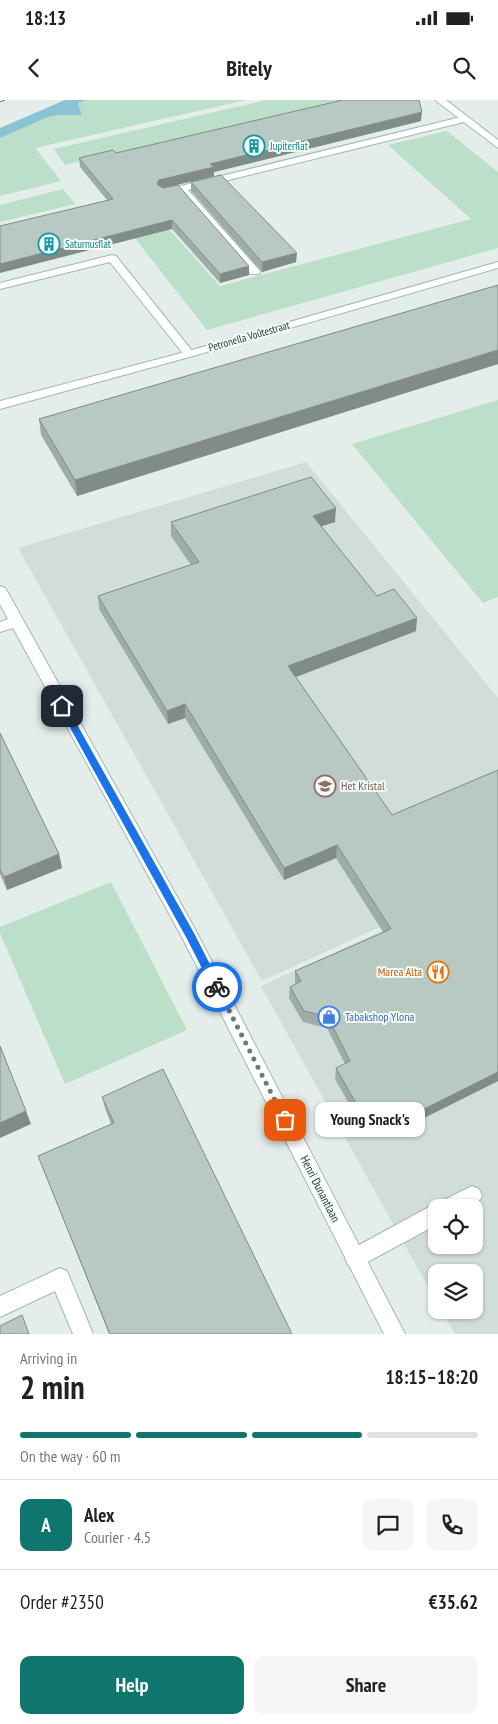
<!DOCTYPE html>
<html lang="en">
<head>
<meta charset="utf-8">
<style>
	:root { --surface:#fff; --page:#f6f6f6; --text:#222; --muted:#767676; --line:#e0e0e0; --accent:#0f766e }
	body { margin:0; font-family:"PT Sans Narrow",sans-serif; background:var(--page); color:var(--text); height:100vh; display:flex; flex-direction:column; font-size:19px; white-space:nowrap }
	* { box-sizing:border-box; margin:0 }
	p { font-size:16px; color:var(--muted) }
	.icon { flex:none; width:28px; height:28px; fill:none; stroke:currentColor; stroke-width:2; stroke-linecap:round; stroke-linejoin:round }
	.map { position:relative; height:1234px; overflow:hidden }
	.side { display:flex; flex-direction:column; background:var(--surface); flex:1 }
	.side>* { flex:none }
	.buttons { position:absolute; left:428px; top:1099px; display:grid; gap:10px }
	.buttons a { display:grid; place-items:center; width:55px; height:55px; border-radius:10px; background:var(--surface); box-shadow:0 1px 4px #0004; font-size:25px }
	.pin { position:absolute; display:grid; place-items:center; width:42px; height:42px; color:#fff; margin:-21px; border-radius:10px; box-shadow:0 2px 8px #0006 }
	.courier { position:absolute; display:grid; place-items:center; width:50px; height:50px; margin:-25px; border:4px solid #1a73e8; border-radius:50%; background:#fff; color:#222; box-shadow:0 1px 6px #0007 }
	.bubble { position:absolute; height:35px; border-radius:10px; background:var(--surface); box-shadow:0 1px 4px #0004; font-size:16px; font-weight:800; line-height:35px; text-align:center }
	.summary em { font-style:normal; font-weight:800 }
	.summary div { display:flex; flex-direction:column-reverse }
	.summary { display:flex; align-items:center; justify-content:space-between; height:85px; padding:0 20px }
	h1 { font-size:32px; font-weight:800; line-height:38px }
	.bar { display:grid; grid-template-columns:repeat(4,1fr); gap:8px 5px; align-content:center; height:60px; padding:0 20px }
	.bar i { height:6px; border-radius:4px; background:var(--line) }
	.bar .selected { background:var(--accent) }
	.bar p { grid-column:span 4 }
	.line { display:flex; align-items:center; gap:12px; padding:0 20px; border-top:1px solid var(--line) }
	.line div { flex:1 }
	.round { display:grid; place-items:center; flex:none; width:52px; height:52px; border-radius:10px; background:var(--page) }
	.button { display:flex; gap:10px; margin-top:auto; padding:10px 20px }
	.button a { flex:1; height:58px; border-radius:10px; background:var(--accent); color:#fff; font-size:20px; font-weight:800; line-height:58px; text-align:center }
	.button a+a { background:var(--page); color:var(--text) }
	.status { display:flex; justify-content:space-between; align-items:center; height:35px; padding:0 25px; background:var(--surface); direction:ltr }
	.status svg { height:14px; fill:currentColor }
	header { display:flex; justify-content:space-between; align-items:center; height:65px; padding:0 20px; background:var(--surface); font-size:22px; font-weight:800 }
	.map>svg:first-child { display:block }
	.built { fill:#d1ddd9; fill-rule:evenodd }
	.green { fill:#bbdfc8 }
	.water { fill:#89c3d4 }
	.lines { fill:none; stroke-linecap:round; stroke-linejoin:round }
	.service-casing { stroke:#a5b6b2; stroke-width:2 }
	.minor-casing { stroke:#a5b6b2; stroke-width:2 }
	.service { fill:#fff; fill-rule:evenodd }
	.minor { fill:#fff; fill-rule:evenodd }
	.tram { stroke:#5c7b75; stroke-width:1 }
	.wall { fill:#9eaca8 }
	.shaded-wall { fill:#818c88 }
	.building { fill:#b8c8c3; stroke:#818c88 }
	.route { fill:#1a73e8 }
	.done { stroke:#667d78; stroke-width:5; stroke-dasharray:0 9 }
	.labels { text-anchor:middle; stroke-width:4; stroke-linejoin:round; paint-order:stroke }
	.far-culture-label { font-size:11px; fill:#0d838f; stroke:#f4faf7; text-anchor:start }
	.far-street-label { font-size:11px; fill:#22403a; stroke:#f4faf7 }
	.education-label { font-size:12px; fill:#785e54; stroke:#f4faf7; text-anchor:start }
	.food-label { font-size:12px; fill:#c56008; stroke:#f4faf7; text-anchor:end }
	.shop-label { font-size:12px; fill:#366cbe; stroke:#f4faf7; text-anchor:start }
	.street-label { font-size:12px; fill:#22403a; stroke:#f4faf7 }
</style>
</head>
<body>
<div class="status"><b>18:13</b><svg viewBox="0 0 49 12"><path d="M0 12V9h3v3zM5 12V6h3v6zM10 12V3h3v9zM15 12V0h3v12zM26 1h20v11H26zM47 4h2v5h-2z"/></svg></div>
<header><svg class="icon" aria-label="back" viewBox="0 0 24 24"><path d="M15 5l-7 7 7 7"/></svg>Bitely<svg class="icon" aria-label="search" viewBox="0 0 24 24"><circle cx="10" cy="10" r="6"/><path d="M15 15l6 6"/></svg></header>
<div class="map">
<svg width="498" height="1234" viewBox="0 0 498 1234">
	<rect width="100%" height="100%" fill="#e3edea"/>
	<g class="built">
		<path d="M306 362 498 598V773L262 881 18 448Z"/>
		<path d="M498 778V1234H455L441 1210H474V1172H436V1201L261 886ZM436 1108H474V1145H436Z"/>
	</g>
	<g class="green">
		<path d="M86 0H246L35 48 61 81 0 96V38L48 17 59 15H82L78 3Z"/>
		<path d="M267 0H353L118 58 114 53 65 65 54 49Z"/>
		<path d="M447 31 498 72V148L207 230 108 104 142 99 220 186 471 119 388 45Z"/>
		<path d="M63 89 75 104 0 122V105Z"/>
		<path d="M498 300V497L483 503 352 344Z"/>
		<path d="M111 782 187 930 65 984 0 833V827Z"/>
	</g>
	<path class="water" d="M65 0H86L78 3 82 15H59L48 17 0 38V28Z"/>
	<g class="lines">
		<g class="service-casing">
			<g id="service">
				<path d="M465 16 468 17V21L188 90 259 170 260 172 259 174H251L179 92 164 96 159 93 160 91Z"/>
				<path d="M112 155 116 156 193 252 195 254 193 256H185L110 162 0 189V183Z"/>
				<path d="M472 1086 479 1089 482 1096C475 1113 452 1108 436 1108V1125L362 1165 355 1168 348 1165 345 1158 348 1151 429 1107 436 1104 440 1106 442 1101Z"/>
				<path d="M60 1168 67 1171 93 1234H73L55 1191 0 1217V1196Z"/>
			</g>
		</g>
		<g class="minor-casing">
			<g id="minor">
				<path d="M435 0H446L498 40V48Z"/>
				<path d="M498 162V168L193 256 0 309V301L185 252Z"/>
				<path d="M0 486 5 488 7 491 196 831 405 1234H384L184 841 13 528 0 532V522L8 519 0 504Z"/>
			</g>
		</g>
		<use href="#service" class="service"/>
		<use href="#minor" class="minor"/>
		<path class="tram" d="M0 2 5 0"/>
	</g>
	<g class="wall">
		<path d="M421 21 214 72V76L162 88 249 175 220 183 172 129 107 100 80 67 79 58 116 53Z"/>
		<path d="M191 82 296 162 262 172 191 91Z"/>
		<path d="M498 185V264L77 396 41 335 39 319Z"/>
		<path d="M171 422H335L321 426 377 496 416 531 296 577 392 715 498 670V981L386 1037 374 1016 360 1023 335 979 336 968 345 964 327 928 303 922 289 898 290 887 295 884V871L383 832 336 758 284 780 185 618 168 624 99 509 98 496 191 465 171 436Z"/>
		<path d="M0 633 59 754 62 768 7 790 0 774Z"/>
		<path d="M102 997 292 1234H109L42 1066 38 1056 111 1024 105 1008Z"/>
	</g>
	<g class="shaded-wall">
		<path d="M422 12 421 21 214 72V76L160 89 157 84 159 80 210 64Z"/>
		<path d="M172 120V129L0 173V164Z"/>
		<path d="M297 153 296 162 262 172V162Z"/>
		<path d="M249 166V175L220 183V174Z"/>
		<path d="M498 250V264L77 396 75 380Z"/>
		<path d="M336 408 335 422 312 429 313 416Z"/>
		<path d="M417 518 416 531 288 580V566Z"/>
		<path d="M185 604V618L168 624 167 611Z"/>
		<path d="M337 745 336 758 284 780V768Z"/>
		<path d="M59 754 62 768 7 790 4 777Z"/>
		<path d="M498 972V981L386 1037 388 1027Z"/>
		<path d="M376 1005 374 1016 360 1023 361 1012Z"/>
		<path d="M26 1011 31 1024 0 1038V1023Z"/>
	</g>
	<g class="building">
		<path d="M343 0H419L422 12 210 64 214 67 159 80 157 84 163 88 178 85 249 166 220 174 172 120 0 164V126L113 99 79 58 113 50 116 53Z"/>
		<path d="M221 75 297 153 262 162 191 82Z"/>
		<path d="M498 185V250L75 380 39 319Z"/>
		<path d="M311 377 336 408 313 416 377 496 394 489 417 518 288 566 392 715 498 670V972L388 1027 376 1005 361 1012 336 968 350 961 328 917 304 911 290 887 301 881 295 871 391 829 337 745 284 768 185 604 167 611 98 496 199 462 171 422Z"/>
		<path d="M0 633 59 754 4 777 0 769Z"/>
		<path d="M0 946 26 1011 0 1023Z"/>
		<path d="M163 969 292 1234H110L38 1056 114 1023 102 997Z"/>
		<path d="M22 1215 29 1234H0V1226Z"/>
	</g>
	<path class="route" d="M59 603H65L194 833 220 884V890H213L187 839 58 606Z"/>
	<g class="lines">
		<path class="done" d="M217 887 285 1020"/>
	</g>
	<defs>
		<g id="building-ring" transform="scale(1.125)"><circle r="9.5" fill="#f4faf7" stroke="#0f9aa8" stroke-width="1.5"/><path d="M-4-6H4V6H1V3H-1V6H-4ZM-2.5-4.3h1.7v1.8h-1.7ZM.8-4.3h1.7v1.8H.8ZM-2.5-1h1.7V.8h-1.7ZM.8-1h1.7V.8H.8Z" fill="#0f9aa8"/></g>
		<g id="school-ring" transform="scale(1.125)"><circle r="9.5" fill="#f4faf7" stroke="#8d6e63" stroke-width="1.5"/><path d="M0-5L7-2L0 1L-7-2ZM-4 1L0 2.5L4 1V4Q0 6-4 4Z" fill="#8d6e63"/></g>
		<g id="restaurant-ring" transform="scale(1.125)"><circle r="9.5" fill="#f4faf7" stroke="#e8710a" stroke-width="1.5"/><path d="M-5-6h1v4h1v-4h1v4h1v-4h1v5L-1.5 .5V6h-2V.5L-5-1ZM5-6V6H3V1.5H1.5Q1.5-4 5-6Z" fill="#e8710a"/></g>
		<g id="shop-ring" transform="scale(1.125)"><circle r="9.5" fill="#f4faf7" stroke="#3f7fe0" stroke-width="1.5"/><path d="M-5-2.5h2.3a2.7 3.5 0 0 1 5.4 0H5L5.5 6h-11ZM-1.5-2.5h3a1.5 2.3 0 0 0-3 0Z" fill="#3f7fe0"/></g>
	</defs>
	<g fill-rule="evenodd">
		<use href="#building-ring" x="254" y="46"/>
		<use href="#building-ring" x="49" y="144"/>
		<use href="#school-ring" x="325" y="686"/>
		<use href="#restaurant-ring" x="438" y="872"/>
		<use href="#shop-ring" x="329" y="917"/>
	</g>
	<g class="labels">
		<g class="far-culture-label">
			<text x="270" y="50">Jupiterflat</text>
			<text x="65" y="148">Saturnusflat</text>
		</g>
		<g class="far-street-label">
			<text transform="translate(249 236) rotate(-16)" y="4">Petronella Voûtestraat</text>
		</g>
		<g class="education-label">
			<text x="341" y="690">Het Kristal</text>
		</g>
		<g class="food-label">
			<text x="422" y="876">Marea Alta</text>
		</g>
		<g class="shop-label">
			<text x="345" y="921">Tabakshop Ylona</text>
		</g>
		<g class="street-label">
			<text transform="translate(320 1089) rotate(63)" y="4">Henri Dunantlaan</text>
		</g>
	</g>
</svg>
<div class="buttons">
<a><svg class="icon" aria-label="locate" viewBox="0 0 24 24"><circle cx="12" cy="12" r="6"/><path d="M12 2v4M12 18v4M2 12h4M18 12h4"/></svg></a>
<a><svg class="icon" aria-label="layers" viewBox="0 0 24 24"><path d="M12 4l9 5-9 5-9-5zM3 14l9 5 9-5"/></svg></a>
</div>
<div class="pin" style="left:285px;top:1020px;background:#ea580c"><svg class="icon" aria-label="bag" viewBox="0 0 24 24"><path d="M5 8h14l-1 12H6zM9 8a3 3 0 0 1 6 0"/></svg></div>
<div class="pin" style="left:62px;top:606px;background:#1f2937"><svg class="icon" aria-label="home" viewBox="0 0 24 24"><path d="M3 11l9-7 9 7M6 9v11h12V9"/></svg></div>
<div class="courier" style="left:217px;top:887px"><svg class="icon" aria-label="bike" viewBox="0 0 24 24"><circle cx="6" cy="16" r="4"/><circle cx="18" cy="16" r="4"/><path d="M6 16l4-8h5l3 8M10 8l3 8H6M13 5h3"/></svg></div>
<div class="bubble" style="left:315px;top:1002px;width:110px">Young Snack's</div>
</div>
<section class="side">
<div class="summary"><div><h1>2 min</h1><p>Arriving in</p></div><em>18:15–18:20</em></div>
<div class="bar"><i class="selected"></i><i class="selected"></i><i class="selected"></i><i></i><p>On the way · 60 m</p></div>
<div class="line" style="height:90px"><b class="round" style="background:var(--accent);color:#fff">A</b><div><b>Alex</b><p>Courier · 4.5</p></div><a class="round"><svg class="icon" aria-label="chat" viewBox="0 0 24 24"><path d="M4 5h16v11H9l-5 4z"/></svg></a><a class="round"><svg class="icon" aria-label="phone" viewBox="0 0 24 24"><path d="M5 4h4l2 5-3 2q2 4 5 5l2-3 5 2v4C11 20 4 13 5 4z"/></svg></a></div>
<div class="line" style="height:65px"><div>Order #2350</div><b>€35.62</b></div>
<div class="button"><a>Help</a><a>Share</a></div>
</section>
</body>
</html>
